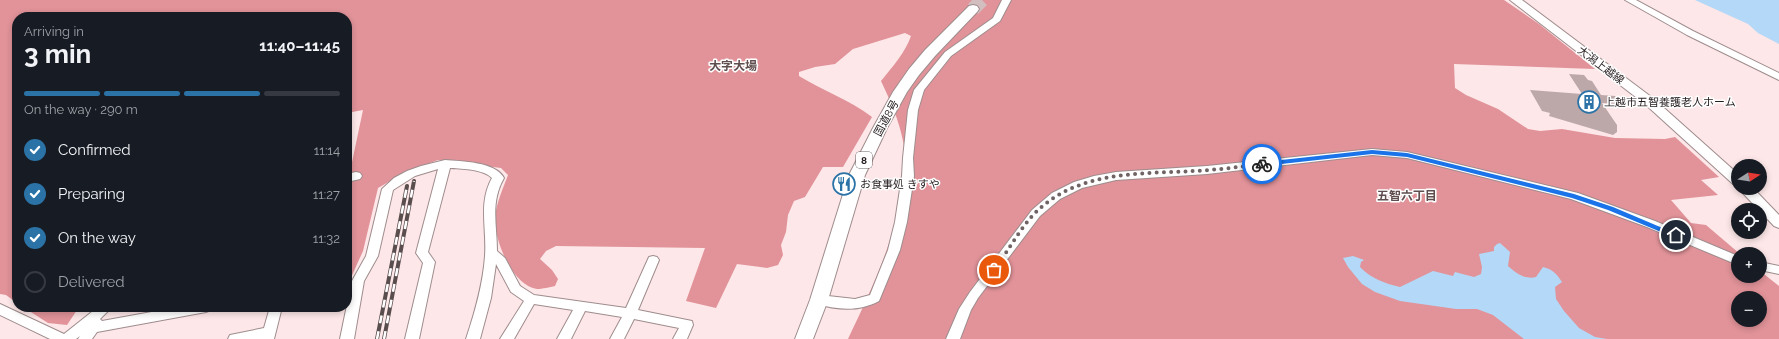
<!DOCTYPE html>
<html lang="en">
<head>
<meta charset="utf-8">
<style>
	:root { --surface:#171b24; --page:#242831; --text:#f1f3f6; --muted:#9ea1a6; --line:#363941; --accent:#2b73a7 }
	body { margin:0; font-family:Raleway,"Noto Sans JP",sans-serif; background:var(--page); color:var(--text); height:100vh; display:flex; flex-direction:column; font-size:15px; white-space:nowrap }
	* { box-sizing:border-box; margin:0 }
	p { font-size:13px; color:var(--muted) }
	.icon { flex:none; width:22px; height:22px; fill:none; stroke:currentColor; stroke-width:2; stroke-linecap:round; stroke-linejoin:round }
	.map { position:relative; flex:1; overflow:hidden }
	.drawer { position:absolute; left:12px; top:12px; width:340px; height:300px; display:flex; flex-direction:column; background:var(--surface); border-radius:16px; box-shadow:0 2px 6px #0003 }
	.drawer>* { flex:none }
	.needle { width:26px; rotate:78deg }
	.buttons { position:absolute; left:1731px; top:159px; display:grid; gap:8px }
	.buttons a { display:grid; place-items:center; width:36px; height:36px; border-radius:50%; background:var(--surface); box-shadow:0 2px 6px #0003; font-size:20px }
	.pin { position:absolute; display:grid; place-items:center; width:34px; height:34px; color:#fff; margin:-17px; border:2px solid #fff; border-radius:50%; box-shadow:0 1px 4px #0007 }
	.courier { position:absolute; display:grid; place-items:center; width:40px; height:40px; margin:-20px; border:3px solid #1a73e8; border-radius:50%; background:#fff; color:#222; box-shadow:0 1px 5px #0007 }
	.overview em { font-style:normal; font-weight:700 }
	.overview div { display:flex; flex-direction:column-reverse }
	.overview { display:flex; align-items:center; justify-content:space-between; height:68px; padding:0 12px }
	h1 { font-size:26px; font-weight:700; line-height:30px }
	.bar { display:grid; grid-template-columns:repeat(4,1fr); gap:6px 4px; align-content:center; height:48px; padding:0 12px }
	.bar i { height:5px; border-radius:3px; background:var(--line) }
	.bar .active { background:var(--accent) }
	.bar p { grid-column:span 4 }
	ol { padding:0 12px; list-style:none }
	li { display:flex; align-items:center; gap:12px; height:44px }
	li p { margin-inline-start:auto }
	li .icon { padding:4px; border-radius:50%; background:var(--accent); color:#fff; stroke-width:4 }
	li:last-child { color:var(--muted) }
	li i { width:22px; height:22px; border:2px solid var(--line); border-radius:50% }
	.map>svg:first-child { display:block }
	.forest { fill:#e19399; fill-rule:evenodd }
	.water { fill:#b4d8f7 }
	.building { fill:#bda8a9 }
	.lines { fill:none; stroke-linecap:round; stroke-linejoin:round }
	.highway-tunnel { stroke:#d2bebf; stroke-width:14; stroke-dasharray:14 6; stroke-linecap:butt }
	.minor-casing { stroke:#9f8c8d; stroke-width:2 }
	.major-casing { stroke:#9f8c8d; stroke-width:2 }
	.highway-casing { stroke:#9f8c8d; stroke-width:2 }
	.minor { fill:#fff; fill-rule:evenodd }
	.major { fill:#fff; fill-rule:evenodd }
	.highway { fill:#fff; fill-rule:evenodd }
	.rail-casing { stroke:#594d4e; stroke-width:4 }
	.rail { stroke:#fff; stroke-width:2.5; stroke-dasharray:8; stroke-linecap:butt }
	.route { fill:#1a73e8 }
	.done { stroke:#706364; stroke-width:4; stroke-dasharray:0 7.2 }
	.labels { text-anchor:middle; stroke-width:3; stroke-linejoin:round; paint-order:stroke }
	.shield { fill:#fff; stroke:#666061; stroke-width:1 }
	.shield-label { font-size:10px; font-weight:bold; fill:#241c1d }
	.street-label { font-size:11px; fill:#241c1d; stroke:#fff }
	.poi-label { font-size:11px; fill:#241c1d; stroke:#fff; text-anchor:start }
	.neighbourhood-label { font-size:12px; font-weight:bold; fill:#604e4f; stroke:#fff }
</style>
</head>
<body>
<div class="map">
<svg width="1779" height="339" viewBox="0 0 1779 339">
	<rect width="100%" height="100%" fill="#fde7e8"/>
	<g class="forest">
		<path d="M0 0H1504L1539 24 1595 69 1454 64 1455 88 1466 95 1498 109 1528 129 1540 131 1562 129 1615 138 1665 139 1675 137 1719 177 1701 180 1718 195 1671 200 1691 223 1706 225 1740 254H1738V276H1760V271L1779 286V339H848C873 286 905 221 904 162 904 156 905 148 903 141 899 120 890 100 881 81 893 66 905 53 911 36L905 33 853 49 835 64 815 67 799 72V76C823 91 850 100 872 117L843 167H823L805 197 794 201 788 215 786 232 781 245 783 255 778 265 767 268 737 264 716 308 686 301 705 248 556 246 546 251 540 259 552 270 558 279 555 286C550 287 542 289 537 289 512 286 493 238 495 216 497 202 503 188 508 175L501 168 438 160 406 172 378 188 363 251 349 282 347 298V186L363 110 347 113V17H17V303L6 295 0 294ZM1738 298H1760V320H1738Z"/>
		<path d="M23 307H79L67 325 48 323Z"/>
	</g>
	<g class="water">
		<path d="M1695 0H1779V44L1758 33 1748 24Z"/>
		<path d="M1500 243 1510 252 1508 266C1516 273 1525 280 1536 277L1543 267C1552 269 1557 274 1562 282L1555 287 1556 299 1564 311 1579 328 1595 337 1607 339H1524L1493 315 1477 309H1456L1400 301 1375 292 1362 284 1348 267 1343 258 1353 256 1364 260 1361 262 1360 267C1372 279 1384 283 1400 287L1433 271 1453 276 1455 272 1474 277 1481 274 1482 267 1479 254 1494 251V247L1497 244Z"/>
	</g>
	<path class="building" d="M1569 74 1584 75 1588 80 1592 81 1601 95 1615 96 1620 104 1602 103 1617 125V132L1613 135 1549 116 1550 113 1542 111 1530 90 1582 94Z"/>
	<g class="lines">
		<path class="highway-tunnel" d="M973 9 982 0"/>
		<g class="minor-casing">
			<g id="minor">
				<path d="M1002 0H1011L1000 21 951 56 924 90 918 110 913 158 914 176 907 222 900 250 879 301C859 312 836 310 815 303L813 300 815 297 819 295 855 299 870 295 888 250 895 222 902 176 903 158 908 110 914 90 945 52 993 18Z"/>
				<path d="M1625 0H1636L1693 31 1779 73V80L1687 35Z"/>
				<path d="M1372 149 1407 152 1578 193 1655 221 1738 256V265L1647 227 1571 199 1407 158 1372 155 1207 174 1116 180 1082 188 1060 199 1040 216 978 298 971 310 960 339H946L959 309 970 292 1032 210 1052 193 1074 182 1094 176 1116 172 1207 166Z"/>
				<path d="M445 160C461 161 496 162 504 178 490 202 497 225 497 251L505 258 520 286 534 295 626 308 649 257 653 256 657 257 659 260 638 310 692 321 693 325 687 339H673L679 328 634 319 624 339H610L622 317 585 311 571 339H557L573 310 534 304 514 339H500L524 301 511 292 496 264 491 298 480 339H466C475 312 483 284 485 256 487 228 478 203 492 178 483 169 463 169 451 168H450L428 252 435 262 419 339H405L423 263 416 253 438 169 415 176 393 190 378 256 364 281 354 339H340L352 281 366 256 382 189 394 178 407 171 421 166Z"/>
				<path d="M356 172 360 173 362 176 360 179 347 182V174Z"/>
				<path d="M1760 262 1779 266V274L1760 270Z"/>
				<path d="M0 304 64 334 98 307H108L109 310 100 319 102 321 179 307H212L211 310 206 312 97 332 92 339H78L80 336 76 339H50L0 315Z"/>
				<path d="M270 307H282L274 339H228L230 335 235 334 264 328Z"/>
			</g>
		</g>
		<g class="major-casing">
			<g id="major">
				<path d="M1510 0H1522L1654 99 1738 174V185L1733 184 1646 105Z"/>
				<path d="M1738 188H1753L1779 215V228L1774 226Z"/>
			</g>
		</g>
		<g class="highway-casing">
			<path id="highway" d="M973 5 977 6 979 9 977 12 935 56 919 75 907 92 887 128 865 175 828 300 813 339H795L810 300 849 175 873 128 893 92 909 69 925 50 969 6Z"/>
		</g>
		<use href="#minor" class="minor"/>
		<use href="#major" class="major"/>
		<use href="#highway" class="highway"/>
		<g class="rail-casing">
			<g id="rail">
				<path d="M377 339 407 186"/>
				<path d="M384 339 414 181"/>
			</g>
		</g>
		<use href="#rail" class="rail"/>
	</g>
	<path class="route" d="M1372 150 1407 153 1574 194 1613 207 1679 235 1678 237H1673L1608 210 1572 198 1407 157 1372 154 1262 166 1259 164 1262 162Z"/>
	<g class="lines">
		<path class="done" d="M994 270C1008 251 1019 230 1035 213 1077 171 1138 174 1193 171 1216 170 1239 167 1262 164"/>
	</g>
	<defs>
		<g id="building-ring" transform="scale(1.15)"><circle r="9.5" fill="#fff" stroke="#2b73a7" stroke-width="1.5"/><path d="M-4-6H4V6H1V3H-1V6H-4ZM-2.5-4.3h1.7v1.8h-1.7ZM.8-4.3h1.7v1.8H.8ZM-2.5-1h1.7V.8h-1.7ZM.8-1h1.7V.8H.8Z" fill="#2b73a7"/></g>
		<g id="restaurant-ring" transform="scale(1.15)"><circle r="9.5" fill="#fff" stroke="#2b73a7" stroke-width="1.5"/><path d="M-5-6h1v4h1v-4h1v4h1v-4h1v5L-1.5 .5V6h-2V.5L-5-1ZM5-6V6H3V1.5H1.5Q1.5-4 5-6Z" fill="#2b73a7"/></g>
	</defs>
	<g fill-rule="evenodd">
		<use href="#building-ring" x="1589" y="102"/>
		<use href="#restaurant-ring" x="844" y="184"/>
	</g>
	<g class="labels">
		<rect class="shield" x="856" y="152" width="16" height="16" rx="3"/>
		<g class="shield-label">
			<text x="864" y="164">8</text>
		</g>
		<g class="street-label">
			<text transform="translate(1601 65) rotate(37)" y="4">大潟上越線</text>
			<text transform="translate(886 118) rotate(-62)" y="4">国道8号</text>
		</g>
		<g class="poi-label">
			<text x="1604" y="106">上越市五智養護老人ホーム</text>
			<text x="860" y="188">お食事処 きすや</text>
		</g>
		<g class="neighbourhood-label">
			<text x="733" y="70">大字大場</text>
			<text x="1407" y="200">五智六丁目</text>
		</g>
	</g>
</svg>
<div class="buttons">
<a><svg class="needle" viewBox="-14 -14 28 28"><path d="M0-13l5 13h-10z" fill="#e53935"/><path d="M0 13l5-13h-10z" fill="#9ea1a6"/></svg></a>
<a><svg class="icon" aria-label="locate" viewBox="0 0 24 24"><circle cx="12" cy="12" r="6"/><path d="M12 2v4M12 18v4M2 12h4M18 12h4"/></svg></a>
<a>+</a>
<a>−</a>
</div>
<div class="pin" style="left:994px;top:270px;background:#ea580c"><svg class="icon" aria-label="bag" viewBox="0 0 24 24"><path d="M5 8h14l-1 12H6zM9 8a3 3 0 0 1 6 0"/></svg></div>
<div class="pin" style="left:1676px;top:235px;background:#1f2937"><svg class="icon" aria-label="home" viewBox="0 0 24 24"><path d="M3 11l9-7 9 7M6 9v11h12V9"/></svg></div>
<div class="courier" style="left:1262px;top:164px"><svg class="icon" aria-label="bike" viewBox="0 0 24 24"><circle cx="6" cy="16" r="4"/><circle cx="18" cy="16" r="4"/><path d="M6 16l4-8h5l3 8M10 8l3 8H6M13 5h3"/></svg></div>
<section class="drawer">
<div class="overview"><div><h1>3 min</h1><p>Arriving in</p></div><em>11:40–11:45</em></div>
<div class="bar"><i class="active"></i><i class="active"></i><i class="active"></i><i></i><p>On the way · 290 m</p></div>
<ol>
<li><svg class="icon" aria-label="check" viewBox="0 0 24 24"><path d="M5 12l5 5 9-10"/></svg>Confirmed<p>11:14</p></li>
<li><svg class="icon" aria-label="check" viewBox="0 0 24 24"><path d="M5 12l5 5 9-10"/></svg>Preparing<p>11:27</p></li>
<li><svg class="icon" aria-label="check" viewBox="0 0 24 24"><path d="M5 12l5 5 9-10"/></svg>On the way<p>11:32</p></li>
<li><i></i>Delivered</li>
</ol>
</section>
</div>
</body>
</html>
